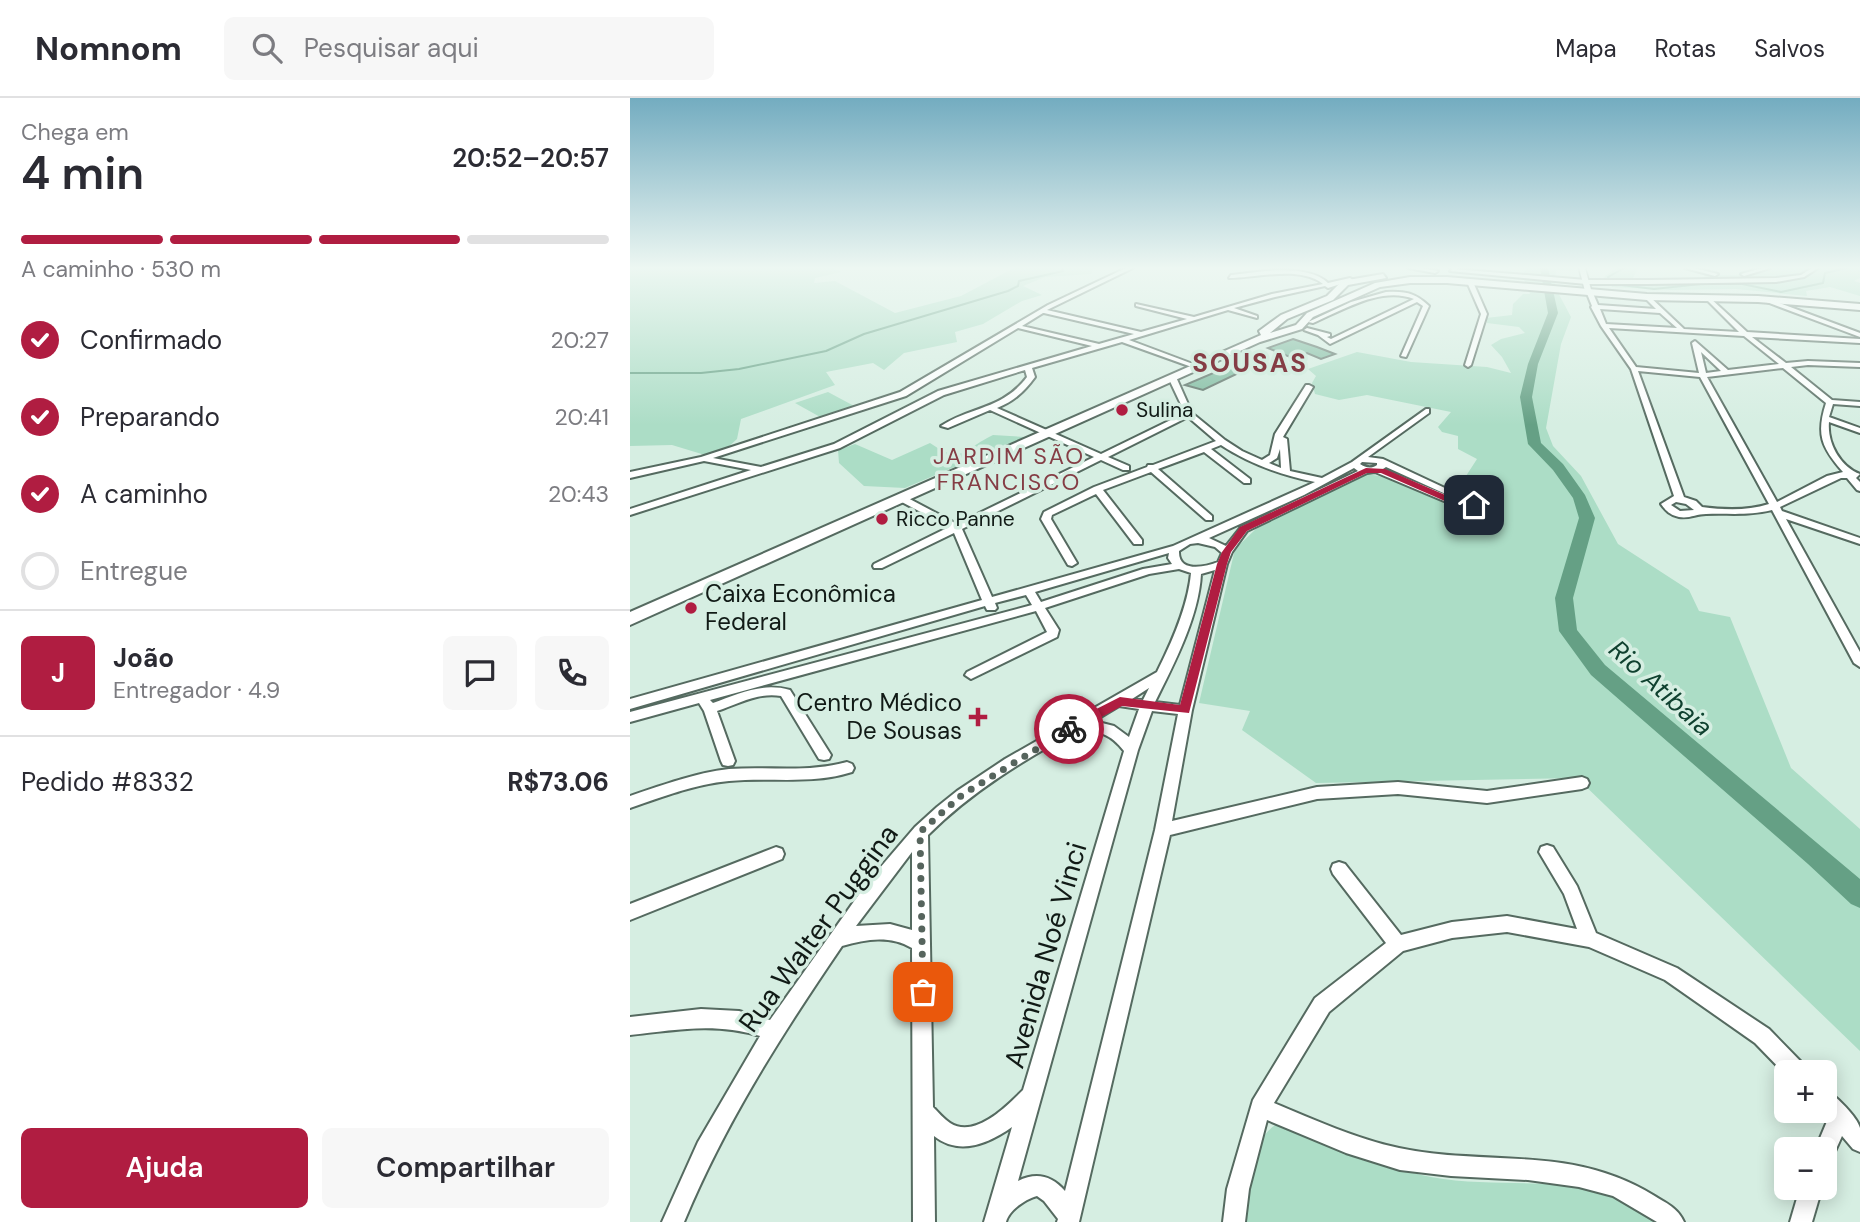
<!DOCTYPE html>
<html lang="pt">
<head>
<meta charset="utf-8">
<style>
	:root { --surface:#fff; --page:#f7f7f7; --text:#2b2b33; --muted:#7c7c81; --line:#e1e1e2; --accent:#b01d41 }
	body { margin:0; font-family:"DM Sans",sans-serif; background:var(--page); color:var(--text); height:100vh; display:flex; flex-direction:column; font-size:26px; white-space:nowrap }
	* { box-sizing:border-box; margin:0 }
	p { font-size:23px; color:var(--muted) }
	.icon { flex:none; width:38px; height:38px; fill:none; stroke:currentColor; stroke-width:2; stroke-linecap:round; stroke-linejoin:round }
	.map { position:relative; flex:1; overflow:hidden }
	.side { display:flex; flex-direction:column; background:var(--surface); width:630px }
	.side>* { flex:none }
	.fabs { position:absolute; left:1144px; top:962px; display:grid; gap:14px }
	.fabs a { display:grid; place-items:center; width:63px; height:63px; border-radius:10px; background:var(--surface); box-shadow:0 4px 18px #0003; font-size:35px }
	.pin { position:absolute; display:grid; place-items:center; width:60px; height:60px; color:#fff; margin:-30px; border-radius:14px; box-shadow:0 4px 10px #0006 }
	.courier { position:absolute; display:grid; place-items:center; width:70px; height:70px; margin:-35px; border:5px solid #b01d41; border-radius:50%; background:#fff; color:#222; box-shadow:0 2px 9px #0007 }
	.headline em { font-style:normal; font-weight:600 }
	.headline div { display:flex; flex-direction:column-reverse }
	.headline { display:flex; align-items:center; justify-content:space-between; height:119px; padding:0 21px }
	h1 { font-size:46px; font-weight:600; line-height:52px }
	.bar { display:grid; grid-template-columns:repeat(4,1fr); gap:10px 7px; align-content:center; height:84px; padding:0 21px }
	.bar i { height:9px; border-radius:5px; background:var(--line) }
	.bar .selected { background:var(--accent) }
	.bar p { grid-column:span 4 }
	.line { display:flex; align-items:center; gap:18px; padding:0 21px; border-top:2px solid var(--line) }
	.line div { flex:1 }
	.round { display:grid; place-items:center; flex:none; width:74px; height:74px; border-radius:10px; background:var(--page) }
	ol { padding:0 21px; list-style:none }
	li { display:flex; align-items:center; gap:21px; height:77px }
	li p { margin-inline-start:auto }
	li .icon { padding:7px; border-radius:50%; background:var(--accent); color:#fff; stroke-width:4 }
	li:last-child { color:var(--muted) }
	li i { width:38px; height:38px; border:4px solid var(--line); border-radius:50% }
	.button { display:flex; gap:14px; margin-top:auto; padding:14px 21px }
	.button a { flex:1; height:80px; border-radius:10px; background:var(--accent); color:#fff; font-size:28px; font-weight:600; line-height:80px; text-align:center }
	.button a+a { background:var(--page); color:var(--text) }
	header { display:flex; align-items:center; gap:42px; box-sizing:border-box; height:98px; padding:0 35px; background:var(--surface); border-bottom:2px solid var(--line) }
	header strong { font-size:33px }
	nav { display:flex; gap:38px; margin-inline-start:auto; font-size:24px }
	.search { width:490px; height:63px; background:var(--page); display:flex; align-items:center; gap:18px; box-sizing:border-box; padding:0 24px; border-radius:10px; color:var(--muted); font-size:26px }
	main { display:flex; flex:1; min-height:0 }
	.map>svg:first-child { display:block }
	.green { fill:#acddc6 }
	.lines { fill:none; stroke-linecap:round; stroke-linejoin:round }
	.stream { stroke:#65a085; stroke-width:2 }
	.river { fill:#65a085; fill-rule:evenodd }
	.building { fill:#7fbba0; stroke:#5e7369; stroke-width:2 }
	.minor-casing { stroke:#556a60; stroke-width:4 }
	.tertiary-casing { stroke:#556a60; stroke-width:3 }
	.secondary-casing { stroke:#556a60; stroke-width:3 }
	.primary-casing { stroke:#556a60; stroke-width:4 }
	.minor { fill:#fff; fill-rule:evenodd }
	.tertiary { fill:#fff; fill-rule:evenodd }
	.secondary { fill:#fff; fill-rule:evenodd }
	.primary { fill:#fff; fill-rule:evenodd }
	.route { fill:#b01d41 }
	.done { stroke:#56645d; stroke-width:7; stroke-dasharray:0 12.6 }
	.poi-dot { fill:#b01d41; stroke:#d6eee2; stroke-width:2.5 }
	.labels { text-anchor:middle; stroke-width:7; stroke-linejoin:round; paint-order:stroke }
	.far-poi-label { font-size:21px; fill:#111a16; stroke:#d6eee2; text-anchor:start }
	.far-quarter-label { font-size:23px; letter-spacing:2px; fill:#853d45; stroke:#d6eee2 }
	.poi-label { font-size:24px; fill:#111a16; stroke:#d6eee2; text-anchor:start }
	.far-district-label { font-size:26px; font-weight:bold; letter-spacing:2px; fill:#853d45; stroke:#d6eee2 }
	.water-label { font-size:26px; font-style:italic; fill:#0f412f; stroke:#d6eee2 }
	.near-street-label { font-size:28px; fill:#111a16; stroke:#d6eee2 }
</style>
</head>
<body>
<header>
<strong>Nomnom</strong>
<div class="search"><svg class="icon" aria-label="search" viewBox="0 0 24 24"><circle cx="10" cy="10" r="6"/><path d="M15 15l6 6"/></svg>Pesquisar aqui</div>
<nav><a>Mapa</a><a>Rotas</a><a>Salvos</a></nav>
</header>
<main>
<section class="side">
<div class="headline"><div><h1>4 min</h1><p>Chega em</p></div><em>20:52–20:57</em></div>
<div class="bar"><i class="selected"></i><i class="selected"></i><i class="selected"></i><i></i><p>A caminho · 530 m</p></div>
<ol>
<li><svg class="icon" aria-label="check" viewBox="0 0 24 24"><path d="M5 12l5 5 9-10"/></svg>Confirmado<p>20:27</p></li>
<li><svg class="icon" aria-label="check" viewBox="0 0 24 24"><path d="M5 12l5 5 9-10"/></svg>Preparando<p>20:41</p></li>
<li><svg class="icon" aria-label="check" viewBox="0 0 24 24"><path d="M5 12l5 5 9-10"/></svg>A caminho<p>20:43</p></li>
<li><i></i>Entregue</li>
</ol>
<div class="line" style="height:126px"><b class="round" style="background:var(--accent);color:#fff">J</b><div><b>João</b><p>Entregador · 4.9</p></div><a class="round"><svg class="icon" aria-label="chat" viewBox="0 0 24 24"><path d="M4 5h16v11H9l-5 4z"/></svg></a><a class="round"><svg class="icon" aria-label="phone" viewBox="0 0 24 24"><path d="M5 4h4l2 5-3 2q2 4 5 5l2-3 5 2v4C11 20 4 13 5 4z"/></svg></a></div>
<div class="line" style="height:91px"><div>Pedido #8332</div><b>R$73.06</b></div>
<div class="button"><a>Ajuda</a><a>Compartilhar</a></div>
</section>
<div class="map">
<svg width="1230" height="1124" viewBox="0 0 1230 1124">
	<rect width="100%" height="100%" fill="#d6eee2"/>
	<g class="green">
		<path d="M0 170H205L211 174 185 180 184 185 205 183 265 215 331 198 384 170H469L463 171 461 176 415 179 393 188 412 197 392 203 353 226 325 234 327 244 274 255 254 272 243 265 196 274 205 287 111 321 107 341 96 351 75 357 42 347 0 348Z"/>
		<path d="M897 170H945L943 173 926 172 925 189 941 219 931 246 916 330 923 348 951 378 988 446 1059 492 1069 513 1100 519 1161 670 1230 731V953L947 680 686 685 612 632 620 613 569 605 605 451 629 428 736 376C771 379 806 402 838 418L859 403 827 390 825 384 836 378 847 361 828 351V338L812 334 808 329 821 314 737 297 709 302 685 296 682 285 686 278 678 271 727 254 781 264 857 269 881 275 872 259 861 247 871 241 895 235 889 229 857 225 856 220 882 217 883 206 893 196H900L892 177Z"/>
		<path d="M986 170H1008L1003 180H1075L1074 177H1106L1137 170H1230V180L1224 183 1230 185V204V198L1200 189 1176 193 1177 198 1106 191 1041 192 982 189 974 179Z"/>
		<path d="M198 294 226 309 192 320 165 305Z"/>
		<path d="M363 337 395 339 275 390 234 388 209 365 208 352 225 346 262 362 300 345C333 368 333 351 363 337Z"/>
		<path d="M651 1025C698 1043 752 1070 801 1079 882 1094 954 1068 1026 1124H614C620 1096 620 1033 651 1025Z"/>
	</g>
	<g class="lines">
		<g class="stream">
			<path d="M994 170 978 179 983 186 1024 191 1071 186H1112L1151 194 1193 185 1195 175 1217 170"/>
			<path d="M0 275H71L109 271 196 253 234 236 378 193 388 188 389 183 433 173 432 170"/>
		</g>
		<path class="river" d="M910 170H918L928 215 908 266 902 299 911 345 933 366 955 397 965 420 943 500 947 532 975 567 1230 781V810L1221 806 1178 766 961 577 929 533 925 500 949 420 943 400 923 372 898 346 890 299 898 266 918 215Z"/>
	</g>
	<g class="building">
		<path d="M663 241 687 249 705 256 691 261 677 255 665 261 638 250Z"/>
		<path d="M602 267 617 271 573 292 555 287Z"/>
	</g>
	<g class="lines">
		<g class="minor-casing">
			<g id="minor">
				<path d="M496 170H503L417 212 511 234 557 221 506 208V206L564 219 642 196 693 186C670 167 626 180 599 180L601 177C627 174 677 165 698 185L720 180 723 182 698 190 695 188 645 199 604 210 627 218V220L598 212 499 242 563 266V268H559L492 244 402 270 405 279C394 294 384 303 367 310L471 356 555 315 538 279 542 277 546 279 562 315 595 342 612 353 632 362 640 357 645 336 676 287H679L683 289 653 339 657 341 660 373 692 380 722 364 796 311H799V315L738 359 753 361 849 406 839 411H833L745 374 737 375 617 433 602 454 597 466 562 612 542 723 687 689 768 684 857 693 952 679 957 681 959 685 957 689 952 691 857 705 768 696 687 701 540 737 449 1124H427L428 1121 414 1103 407 1098C396 1101 379 1112 376 1124H354L382 1029C358 1046 329 1058 304 1038L305 1124H283L282 850C260 837 236 841 212 848 152 936 95 1025 54 1124H32L68 1044 130 938C85 924 45 932 0 937V919L71 911 109 913 140 922 237 785 285 729 307 709 327 693 375 661 527 574C542 544 558 508 561 475L549 471 519 476 415 510 429 532 427 539 341 581 335 577 337 574 417 534 406 513 80 602 83 605C108 596 132 584 160 592L201 657 199 661 194 662 189 661 151 598C128 594 108 606 87 613L105 663 103 667 98 668 93 667 91 663 74 613 69 605 0 624V614L402 507 396 497 365 505 367 510 365 512H357L355 508 0 611V601L352 502 324 435 252 470H244L243 468 244 466 319 429 268 402V398H274L327 426 464 359 360 312 318 330 311 328C341 308 372 312 397 279L395 272 314 297 210 350 0 417V411L121 372 74 363 0 380V374L71 359 270 294 418 207ZM413 215H414L504 236 469 246 392 228ZM388 230 462 248 308 293 204 346 131 369 83 360 276 298ZM558 319 586 343 523 367H518L517 369 464 389 414 414 411 421 438 467 442 468 447 465 421 421 422 417 466 396 504 446H512V442L473 392 521 374 576 422H582V418L528 371 574 354 614 385H620V381L581 351 591 347C620 366 651 377 685 384L543 448 362 499 332 431 471 362 493 372H499V368L478 359ZM650 351 651 370 639 365 647 360ZM732 364 747 365V367C741 371 736 370 730 366ZM756 369 831 403 753 371ZM724 370 728 373 611 429 596 448 579 440 674 397ZM568 445 585 449 592 455 588 464C575 469 548 475 549 453L560 446ZM539 455 538 460 542 466 513 471 411 504 405 494ZM585 472 550 607 525 604C544 566 569 518 571 476ZM519 590 513 602 502 601ZM489 608 509 611 499 639 484 628 464 623ZM522 613 548 616 525 732 435 1093C421 1077 406 1074 388 1083L508 652ZM448 632C468 632 481 636 494 653L393 992C377 1008 345 1041 320 1025 314 1021 308 1014 303 1009L298 737C342 693 394 662 448 632ZM282 754V832L260 826 226 828Z"/>
				<path d="M778 170H791L808 173 805 175Z"/>
				<path d="M1055 170H1064L1088 176 1085 178Z"/>
				<path d="M1132 170H1140L1114 178 1111 176Z"/>
				<path d="M1182 170H1188L1174 179 1146 184 1018 186H956L820 173 823 171 956 182H1018L1146 180 1171 177Z"/>
				<path d="M840 182 843 184 857 216 841 267 838 269 835 267 851 216 837 184Z"/>
				<path d="M959 191 962 193 968 207 1026 211 1014 199 1019 198 1054 231 1109 234 1077 202 1079 199 1117 234 1230 241V245L1122 239 1156 265 1178 263 1230 265V269L1178 267 1161 269 1202 302 1230 304V308L1203 306 1199 319 1230 330V335L1199 324C1197 346 1211 369 1230 376L1226 380 1230 384V393L1227 392 1217 380H1211L1150 409 1152 413 1230 440V446L1156 421 1230 554V569L1224 565 1142 412C1117 418 1100 415 1076 416 1066 416 1059 421 1049 419 1040 417 1036 413 1031 406L1044 398 1001 271 971 228 961 209 962 208 956 193ZM970 211 1030 215 1047 230 976 226ZM979 230 1114 238 1149 266 1098 272 1065 243 1062 245 1069 275 1006 269ZM1071 254 1091 273 1076 275ZM1153 270 1196 305C1186 336 1191 349 1213 374L1197 378 1147 404 1077 279ZM1008 273 1070 279 1139 406C1117 413 1095 412 1072 409L1066 403 1054 399ZM1046 404 1056 406 1064 412 1050 413 1041 407Z"/>
				<path d="M756 194C776 193 785 195 799 208L776 259 771 258 793 208 787 204 700 246 688 237 674 232 677 230 700 236V238L697 239 701 241 784 201C751 188 713 212 683 225L678 224 721 204Z"/>
				<path d="M1136 200 1230 235V239L1134 203Z"/>
				<path d="M217 664 222 666 224 670 222 674C181 687 141 679 99 683 65 686 32 699 0 710V698C32 687 65 675 99 671 139 668 178 675 217 664Z"/>
				<path d="M917 747 923 749 947 788 966 835 1047 870 1139 931 1175 968 1178 975H1157V978L1125 945 1035 882 959 849 877 834 822 840 773 853 699 914 644 1005C685 1022 726 1041 769 1050 858 1069 940 1046 1023 1097 1036 1105 1048 1110 1054 1124H1027L983 1098 949 1089 898 1082 821 1078 770 1072 716 1055 637 1022 619 1091 615 1124H593L597 1091 623 1002 685 900 756 845 703 776 701 771 703 766 709 764 715 766 771 837 822 824 877 818 947 831 934 796 909 754 911 749Z"/>
				<path d="M146 749 152 751 154 756 152 761 0 822V806Z"/>
				<path d="M1195 992C1205 996 1228 1020 1230 1030 1230 1038 1230 1047 1230 1054L1223 1051 1212 1038 1202 1060 1195 1063V1052H1185L1198 1021 1191 1013H1195Z"/>
				<path d="M1170 1090H1192L1182 1124H1160Z"/>
			</g>
		</g>
		<g class="tertiary-casing">
			<path id="tertiary" d="M949 170H955L962 195 955 193Z"/>
		</g>
		<g class="secondary-casing">
			<path id="secondary" d="M820 170H828L823 173Z"/>
		</g>
		<g class="primary-casing">
			<path id="primary" d="M753 176 756 180 718 187 703 202 657 221 640 235 666 227 677 215 745 185 780 179H817L1017 196 1128 198 1230 206V212L1128 204 1017 202 817 185H780L750 189 683 219 672 231 630 244 0 527V514L631 237 629 233 651 217 697 198 712 183Z"/>
		</g>
		<use href="#minor" class="minor"/>
		<use href="#tertiary" class="tertiary"/>
		<use href="#secondary" class="secondary"/>
		<use href="#primary" class="primary"/>
	</g>
	<linearGradient id="sky" x2="0" y2="1"><stop stop-color="#73acc0"/><stop offset="0.52" stop-color="#edf7f2"/><stop offset="1" stop-color="#edf7f2" stop-opacity="0"/></linearGradient>
	<rect width="1230" height="327" fill="url(#sky)"/>
	<path class="route" d="M736 370 755 371 836 406 844 404 848 407 833 411 751 375H737L617 433 601 454 597 466 559 615 492 608 444 634H435V627L490 599 550 607 587 466 592 454 610 429Z"/>
	<g class="lines">
		<path class="done" d="M293 894 290 734 332 697 439 631"/>
	</g>
	<g class="poi-dot">
		<circle cx="492" cy="312" r="7"/>
		<circle cx="252" cy="421" r="7"/>
		<circle cx="61" cy="510" r="7"/>
		<path d="M344.5 608.5h7v7h7v7h-7v7h-7v-7h-7v-7h7z"/>
	</g>
	<g class="labels">
		<g class="far-poi-label">
			<text x="506" y="319">Sulina</text>
			<text x="266" y="428">Ricco Panne</text>
		</g>
		<g class="far-quarter-label">
			<text x="379" y="366">JARDIM SÃO<tspan x="379" dy="26">FRANCISCO</tspan></text>
		</g>
		<g class="poi-label">
			<text x="75" y="504">Caixa Econômica<tspan x="75" dy="28">Federal</tspan></text>
			<text x="332" y="613" text-anchor="end">Centro Médico<tspan x="332" dy="28">De Sousas</tspan></text>
		</g>
		<g class="far-district-label">
			<text x="620" y="274">SOUSAS</text>
		</g>
		<g class="water-label">
			<text transform="translate(1031 590) rotate(42)" y="9">Rio Atibaia</text>
		</g>
		<g class="near-street-label">
			<text transform="translate(188 830) rotate(-54)" y="10">Rua Walter Puggina</text>
			<text transform="translate(415 857) rotate(-74)" y="10">Avenida Noé Vinci</text>
		</g>
	</g>
</svg>
<div class="fabs">
<a>+</a>
<a>−</a>
</div>
<div class="pin" style="left:293px;top:894px;background:#ea580c"><svg class="icon" aria-label="bag" viewBox="0 0 24 24"><path d="M5 8h14l-1 12H6zM9 8a3 3 0 0 1 6 0"/></svg></div>
<div class="pin" style="left:844px;top:407px;background:#1f2937"><svg class="icon" aria-label="home" viewBox="0 0 24 24"><path d="M3 11l9-7 9 7M6 9v11h12V9"/></svg></div>
<div class="courier" style="left:439px;top:631px"><svg class="icon" aria-label="bike" viewBox="0 0 24 24"><circle cx="6" cy="16" r="4"/><circle cx="18" cy="16" r="4"/><path d="M6 16l4-8h5l3 8M10 8l3 8H6M13 5h3"/></svg></div>
</div>
</main>
</body>
</html>
